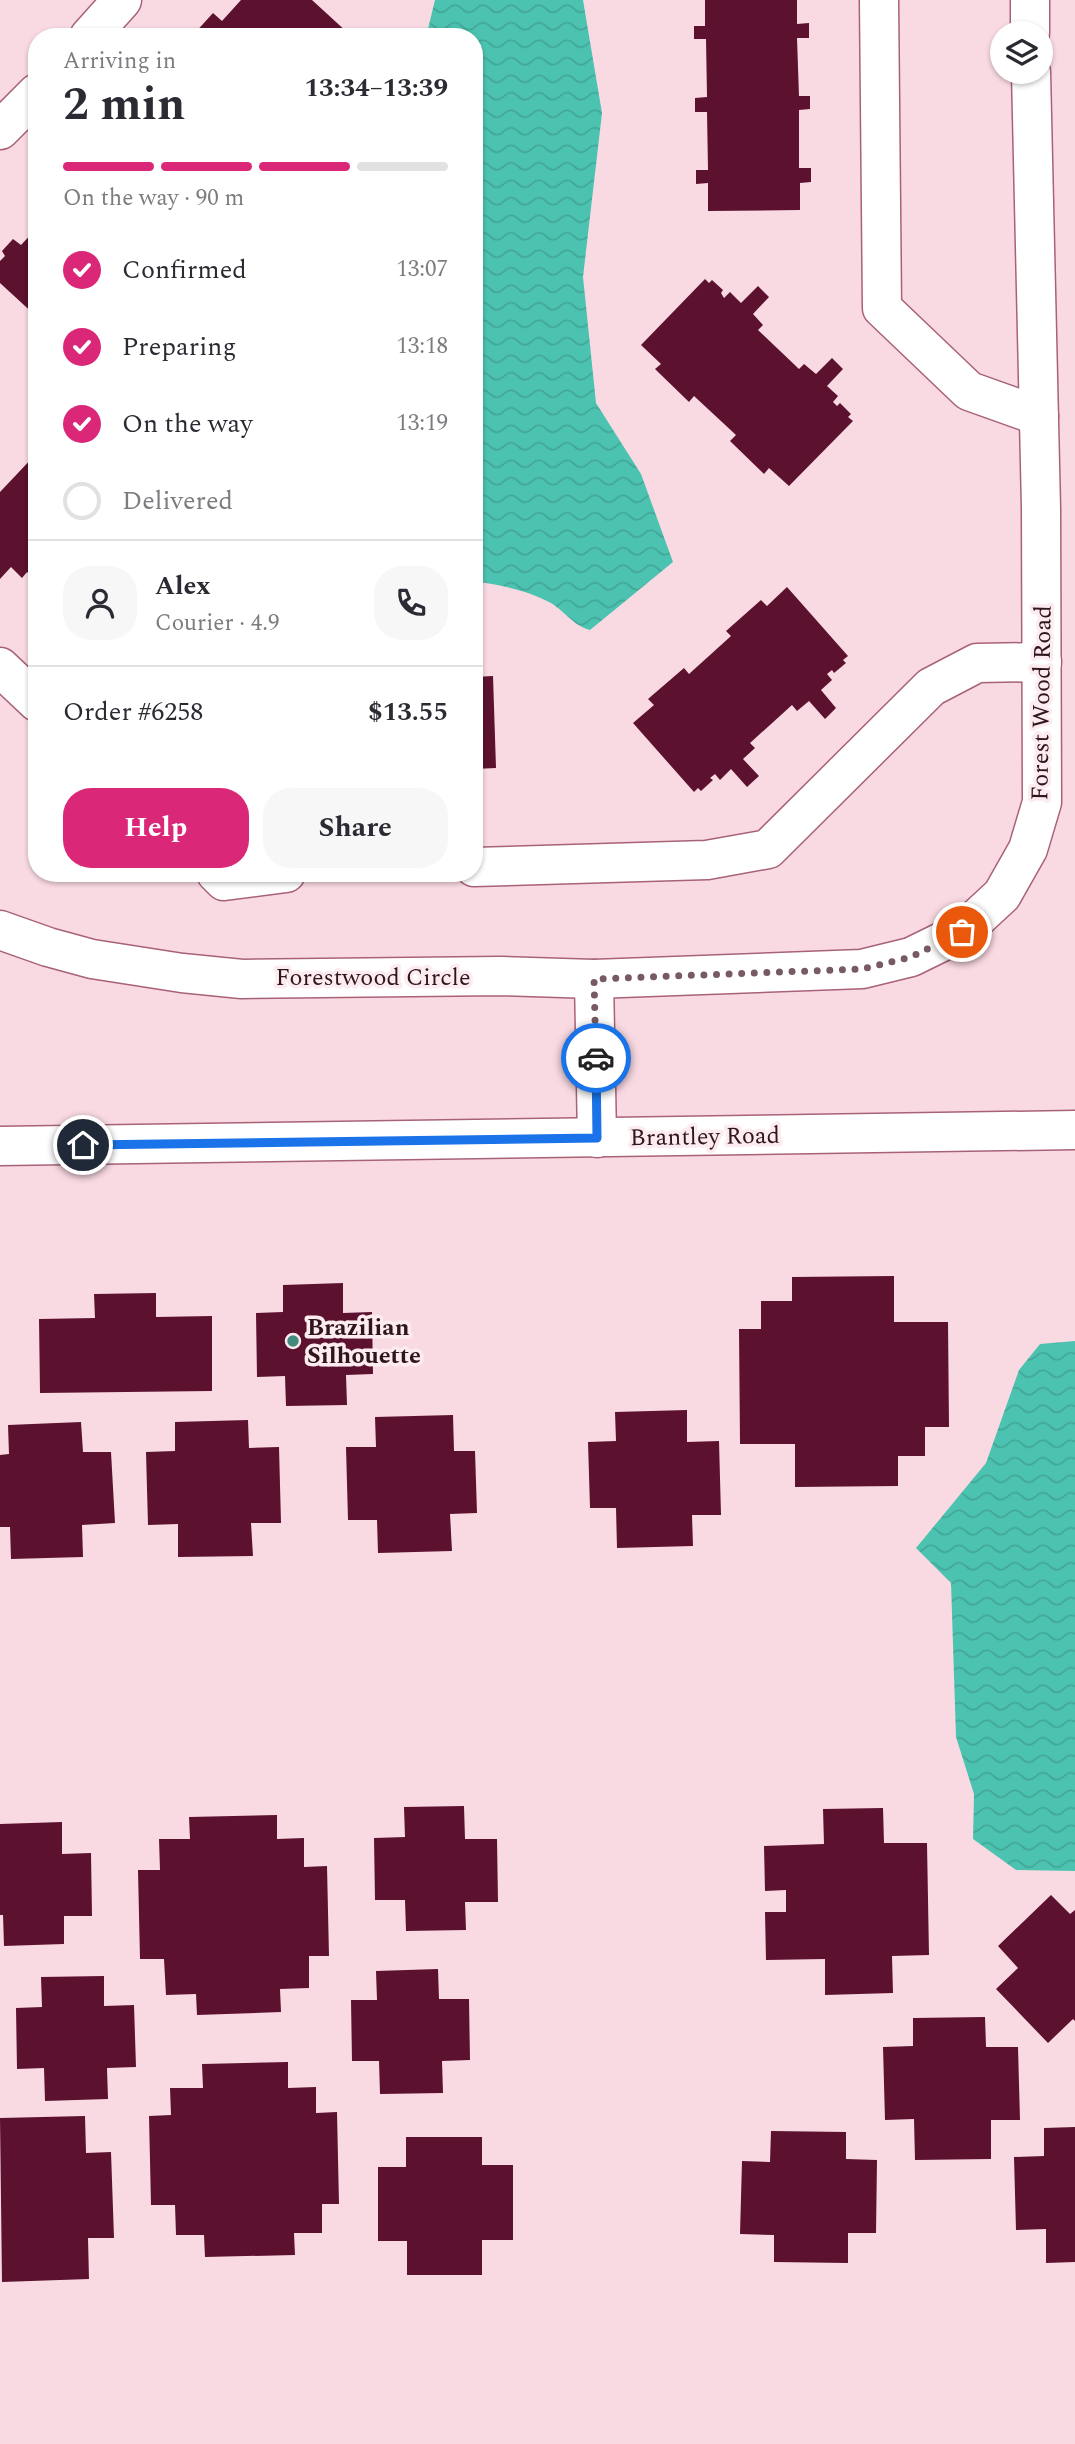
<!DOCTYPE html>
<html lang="en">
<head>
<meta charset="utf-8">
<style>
	:root { --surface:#fff; --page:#f7f7f7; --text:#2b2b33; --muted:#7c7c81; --line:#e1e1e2; --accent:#db2777 }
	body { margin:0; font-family:Spectral,serif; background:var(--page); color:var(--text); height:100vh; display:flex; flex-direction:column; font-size:26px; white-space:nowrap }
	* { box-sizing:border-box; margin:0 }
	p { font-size:23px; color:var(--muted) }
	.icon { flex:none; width:38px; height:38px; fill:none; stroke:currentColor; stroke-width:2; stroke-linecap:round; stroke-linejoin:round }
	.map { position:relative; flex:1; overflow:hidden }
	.panel { position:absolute; left:28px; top:28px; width:455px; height:854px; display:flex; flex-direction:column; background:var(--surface); border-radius:28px; box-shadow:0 2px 5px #0004 }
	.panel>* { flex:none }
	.buttons { position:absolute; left:990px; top:21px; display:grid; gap:14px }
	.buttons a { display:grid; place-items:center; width:63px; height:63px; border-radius:50%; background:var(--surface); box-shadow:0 2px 5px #0004; font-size:35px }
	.pin { position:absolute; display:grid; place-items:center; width:60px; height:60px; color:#fff; margin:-30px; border:4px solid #fff; border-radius:50%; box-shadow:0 2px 7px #0007 }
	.courier { position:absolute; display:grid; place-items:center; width:70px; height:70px; margin:-35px; border:5px solid #1a73e8; border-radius:50%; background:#fff; color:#222; box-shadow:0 2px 9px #0007 }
	.summary em { font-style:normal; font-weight:700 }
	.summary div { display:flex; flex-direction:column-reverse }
	.summary { display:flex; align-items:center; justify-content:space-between; height:119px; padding:0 35px }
	h1 { font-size:46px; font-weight:700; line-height:52px }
	.bar { display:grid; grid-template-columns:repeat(4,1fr); gap:10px 7px; align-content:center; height:84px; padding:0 35px }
	.bar i { height:9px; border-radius:5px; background:var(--line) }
	.bar .selected { background:var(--accent) }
	.bar p { grid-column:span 4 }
	.line { display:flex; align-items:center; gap:18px; padding:0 35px; border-top:2px solid var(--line) }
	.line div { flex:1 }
	.round { display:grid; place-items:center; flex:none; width:74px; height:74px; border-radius:28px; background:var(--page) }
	ol { padding:0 35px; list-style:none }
	li { display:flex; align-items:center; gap:21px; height:77px }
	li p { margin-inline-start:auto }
	li .icon { padding:7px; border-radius:50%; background:var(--accent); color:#fff; stroke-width:4 }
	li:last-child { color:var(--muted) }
	li i { width:38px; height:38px; border:4px solid var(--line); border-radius:50% }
	.button { display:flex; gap:14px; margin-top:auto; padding:14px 35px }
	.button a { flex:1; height:80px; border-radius:28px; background:var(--accent); color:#fff; font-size:28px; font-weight:700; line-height:80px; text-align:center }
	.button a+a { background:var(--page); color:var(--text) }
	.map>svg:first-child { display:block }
	.water { fill:url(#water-waves) }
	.building { fill:#5c112f }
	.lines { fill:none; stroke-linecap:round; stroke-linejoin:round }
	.minor-casing { stroke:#a86276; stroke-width:41 }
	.minor { stroke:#fff; stroke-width:38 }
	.done { stroke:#775a62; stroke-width:7; stroke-dasharray:0 12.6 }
	.route { stroke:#1a73e8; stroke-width:9 }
	.poi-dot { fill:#458a7e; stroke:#fcecf0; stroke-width:2.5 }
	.labels { text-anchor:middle; stroke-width:7; stroke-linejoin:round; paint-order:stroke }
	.street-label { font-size:24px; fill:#31151d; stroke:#fcecf0 }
	.poi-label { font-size:24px; font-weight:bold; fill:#31151d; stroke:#fcecf0; text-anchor:start }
</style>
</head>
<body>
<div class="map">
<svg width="1075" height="2444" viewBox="0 0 1075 2444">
	<defs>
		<pattern id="water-waves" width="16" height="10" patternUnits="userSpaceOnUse" patternTransform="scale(1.75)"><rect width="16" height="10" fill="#4cc3b1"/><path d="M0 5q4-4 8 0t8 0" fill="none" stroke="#43a798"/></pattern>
	</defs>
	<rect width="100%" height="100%" fill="#fadae2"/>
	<g class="water">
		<path d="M435 0H583L602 113 583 277 596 403 641 474 673 562 590 630C572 625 564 610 549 602 527 590 499 585 474 581V37H426Z"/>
		<path d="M1075 1341V1871L1016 1870 973 1839 974 1794 956 1737 951 1583 916 1548 986 1463 1019 1370 1040 1344Z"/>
	</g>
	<g class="building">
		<path d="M241 0H312L348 33 345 37H195L193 35 213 13 222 21Z"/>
		<path d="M705 0H797V24L809 23V38H797L799 96H810V109L799 110V168H811V182L800 183V210L708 211V183L696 184V170H708L707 112H695V98L707 97 706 39H694V26H705Z"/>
		<path d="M37 228V317L0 283V261L5 256 2 251 13 239 21 245Z"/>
		<path d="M705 279 709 283 712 280 723 290 721 293 724 298 730 292 741 303 758 286 769 297 753 314 763 325 758 330 799 369 804 364 816 374 832 358 843 369 827 386 838 396 833 402 837 406 840 403 851 414 848 417 853 421 789 486 769 468 764 474 730 441 736 435 694 396 689 402 655 369 661 364 641 345Z"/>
		<path d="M35 455 37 456V581L27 572 22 578 11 567 0 579V492Z"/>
		<path d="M787 587 848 656 843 660 846 663 834 673 832 670 827 674 832 680 821 690 836 708 825 719 809 701 797 711 792 705 750 743 755 748 743 759 759 776 747 787 731 769 720 780 715 774 710 778 713 780 701 791 698 788 694 792 633 723 654 705 648 699 684 668 689 674 731 636 726 631 761 600 767 606Z"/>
		<path d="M493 676 496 768 474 769V677Z"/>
		<path d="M894 1276V1322H948L949 1427H925V1456H898V1486L795 1487V1444H740L739 1329H761V1301H792V1277Z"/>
		<path d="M343 1283V1313L372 1312 373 1374 346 1375 347 1405 286 1406 285 1376 257 1377 256 1313 283 1312V1285Z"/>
		<path d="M156 1293V1317L212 1316V1391L40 1393 39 1319 95 1318 94 1294Z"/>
		<path d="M687 1410V1442L719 1441 721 1515H692L693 1546 617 1548 616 1508H590L588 1442 616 1441 615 1412Z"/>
		<path d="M453 1415 454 1451H475L477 1513 450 1514 452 1551 378 1553 377 1520H348L346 1447H376L375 1417Z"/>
		<path d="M248 1420 249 1448 279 1447 281 1523H251L253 1556 178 1557V1524L148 1525 146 1452 175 1451V1422Z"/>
		<path d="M81 1422 83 1452H111L115 1523 82 1525 83 1557 11 1559 10 1527H0V1455L9 1454 8 1425Z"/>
		<path d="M464 1806 465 1839H497L498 1902H465L466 1930 406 1931 405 1900H375L374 1838 405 1837 404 1807Z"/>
		<path d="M883 1808 884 1843H927L929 1955 892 1956 893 1993 825 1995V1959L766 1960 765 1912H786V1890L765 1891 764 1846 824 1844 823 1809Z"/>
		<path d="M277 1815V1839L304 1838V1867L327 1866 329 1956H309V1988L280 1989 281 2012 197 2015 196 1994 166 1995 164 1959H140L138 1870H160L159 1839H190L189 1817Z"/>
		<path d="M62 1822V1854L91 1853 92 1916H64V1944L4 1946 3 1915H0V1824Z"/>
		<path d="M1051 1895 1070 1914 1075 1910V2021L1073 2019 1048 2043 996 1989 1018 1968 998 1946Z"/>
		<path d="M438 1969 439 1999H469L470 2060 442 2061 443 2093 380 2094 379 2061H352L351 2000H377L376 1971Z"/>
		<path d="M104 1976V2006L134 2005 136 2067 107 2068 108 2099 45 2101 44 2068 17 2069 16 2008 42 2007 41 1977Z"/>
		<path d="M985 2017 986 2047H1018L1020 2120H991V2159L915 2160 914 2119 885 2120 883 2047 913 2046V2018Z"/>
		<path d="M288 2062V2088L316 2087V2113L337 2112 339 2204H322V2233H294L295 2255 205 2257 204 2235H176L175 2205H151L149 2116 171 2115 170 2088H203L202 2064Z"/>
		<path d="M85 2116 86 2153 111 2152 114 2238H88L89 2279 2 2282 0 2118Z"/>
		<path d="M1075 2127V2262L1046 2263V2229L1016 2230 1014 2157 1044 2156V2128Z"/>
		<path d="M771 2131 846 2132V2159L877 2160 876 2233H848V2263L774 2262V2235L740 2234 742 2161 770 2162Z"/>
		<path d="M406 2137H482V2165H513V2240H482V2275H407V2241H378V2167H406Z"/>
	</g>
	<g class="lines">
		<g class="minor-casing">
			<g id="minor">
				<path d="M879 0 882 308 969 391 1039 416"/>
				<path d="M1030 0V33"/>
				<path d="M89 37 122 0"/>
				<path d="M0 130 37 93"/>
				<path d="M0 667 37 702"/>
				<path d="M474 867 707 860 768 849 931 687 977 663 1042 662"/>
				<path d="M216 873 224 881 286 873"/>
				<path d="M0 930 48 947 92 959 182 973 242 979 500 976 594 979 862 969 911 957 962 932 1002 895 1028 849 1042 802 1041 508 1031 72"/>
				<path d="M594 979 597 1138"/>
				<path d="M0 1146 1075 1130"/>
			</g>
		</g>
		<use href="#minor" class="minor"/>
	</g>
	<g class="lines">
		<path class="done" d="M596 1058 594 979 862 969 911 957 962 932"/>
		<path class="route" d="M83 1145 597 1138 596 1058"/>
	</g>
	<circle class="poi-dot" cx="293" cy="1341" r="7"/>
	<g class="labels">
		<g class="street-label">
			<text transform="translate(1041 703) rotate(-89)" y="8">Forest Wood Road</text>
			<text x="373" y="985">Forestwood Circle</text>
			<text transform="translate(705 1136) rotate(-1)" y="8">Brantley Road</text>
		</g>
		<g class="poi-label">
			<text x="307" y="1335">Brazilian<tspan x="307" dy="28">Silhouette</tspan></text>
		</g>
	</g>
</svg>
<div class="buttons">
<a><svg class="icon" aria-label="layers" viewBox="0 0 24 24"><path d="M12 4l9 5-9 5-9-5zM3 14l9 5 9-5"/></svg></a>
</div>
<div class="pin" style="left:962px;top:932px;background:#ea580c"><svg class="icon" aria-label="bag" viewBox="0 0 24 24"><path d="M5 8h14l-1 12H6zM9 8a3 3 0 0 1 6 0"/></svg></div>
<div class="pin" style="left:83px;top:1145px;background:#1f2937"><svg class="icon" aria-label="home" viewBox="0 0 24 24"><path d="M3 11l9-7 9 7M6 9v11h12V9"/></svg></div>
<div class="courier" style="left:596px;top:1058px"><svg class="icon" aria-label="car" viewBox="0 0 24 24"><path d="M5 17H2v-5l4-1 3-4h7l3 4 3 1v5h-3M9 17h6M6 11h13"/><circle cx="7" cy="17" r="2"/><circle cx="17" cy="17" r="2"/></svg></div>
<section class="panel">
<div class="summary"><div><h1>2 min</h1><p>Arriving in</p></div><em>13:34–13:39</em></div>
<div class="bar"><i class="selected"></i><i class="selected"></i><i class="selected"></i><i></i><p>On the way · 90 m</p></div>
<ol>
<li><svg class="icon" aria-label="check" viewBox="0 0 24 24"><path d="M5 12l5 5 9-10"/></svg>Confirmed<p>13:07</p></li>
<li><svg class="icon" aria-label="check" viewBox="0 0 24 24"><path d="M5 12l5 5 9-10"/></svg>Preparing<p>13:18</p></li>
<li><svg class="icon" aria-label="check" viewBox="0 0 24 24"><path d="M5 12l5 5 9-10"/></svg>On the way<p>13:19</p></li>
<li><i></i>Delivered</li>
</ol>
<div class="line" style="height:126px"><a class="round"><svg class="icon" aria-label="person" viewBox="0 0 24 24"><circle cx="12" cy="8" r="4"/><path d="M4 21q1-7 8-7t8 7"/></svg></a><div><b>Alex</b><p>Courier · 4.9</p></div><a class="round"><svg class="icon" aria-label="phone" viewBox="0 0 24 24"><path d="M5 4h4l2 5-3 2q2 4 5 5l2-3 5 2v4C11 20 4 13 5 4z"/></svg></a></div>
<div class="line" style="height:91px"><div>Order #6258</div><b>$13.55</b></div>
<div class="button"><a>Help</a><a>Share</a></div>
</section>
</div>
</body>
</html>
